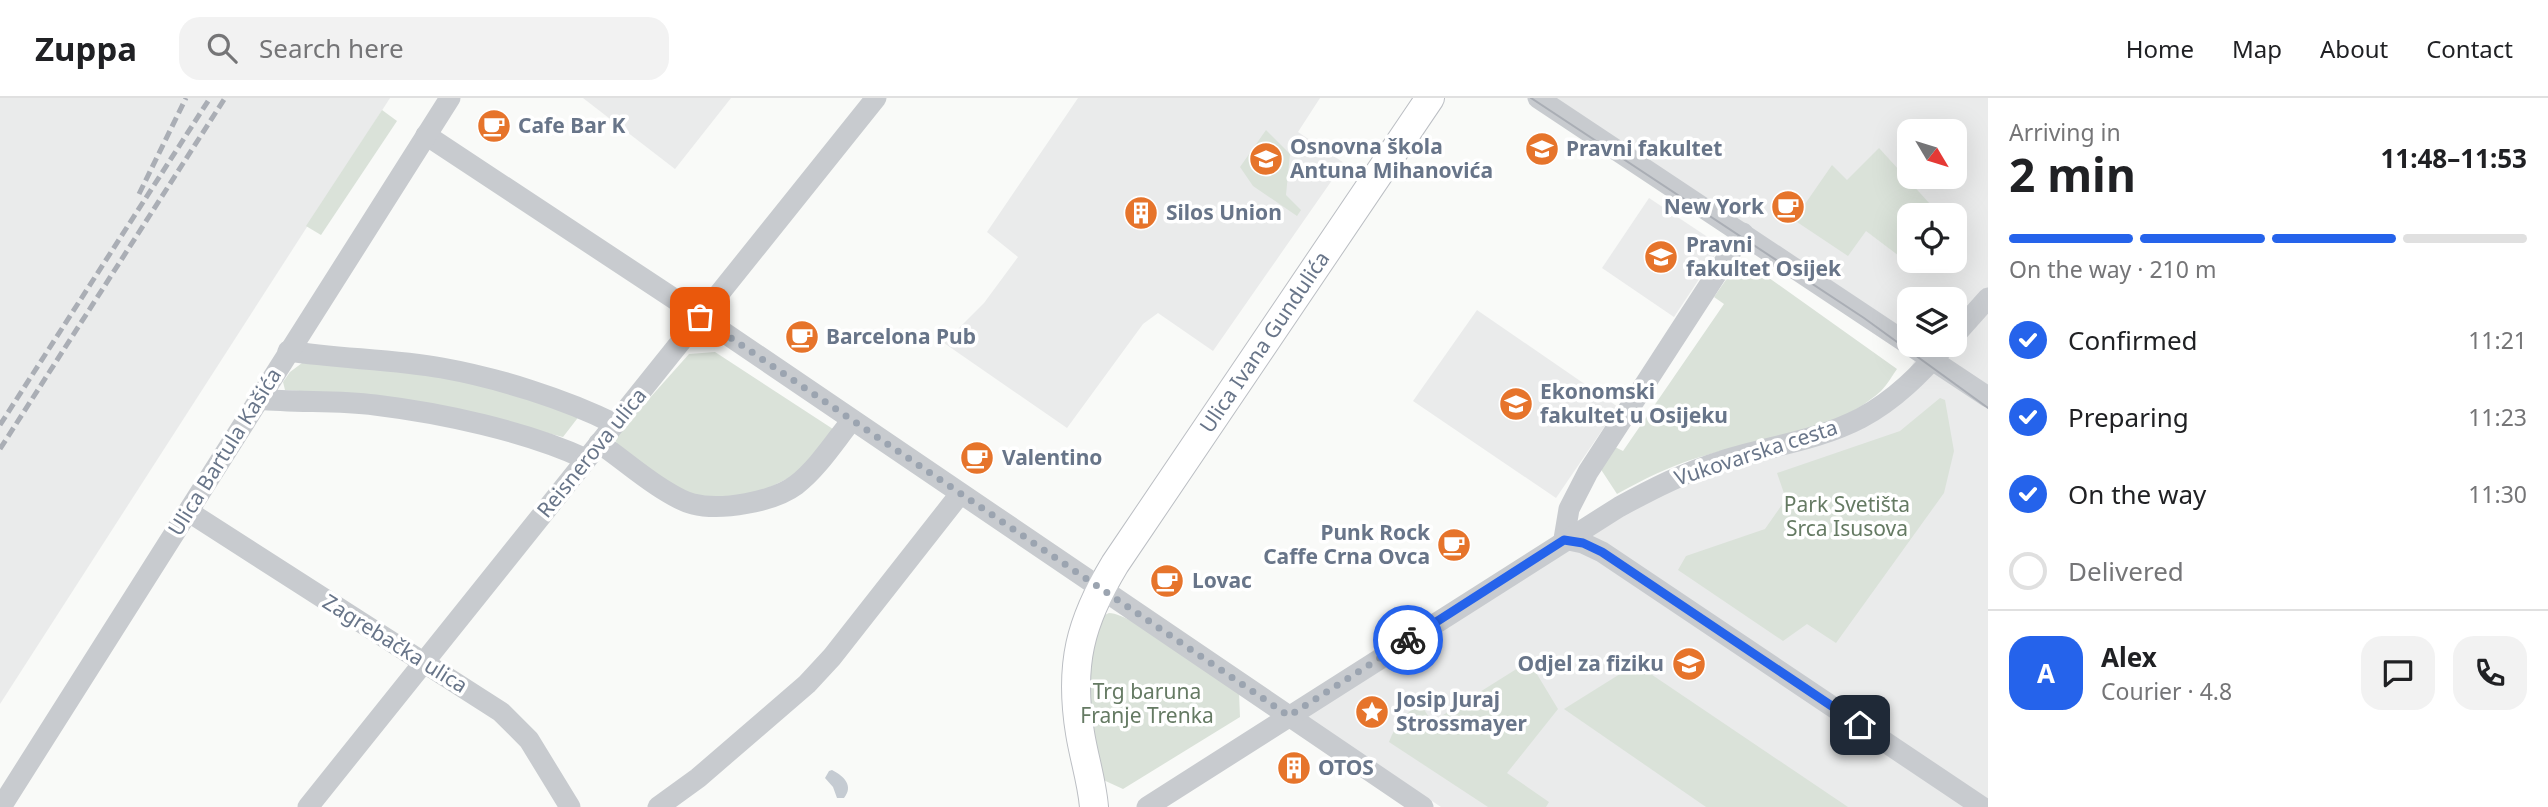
<!DOCTYPE html>
<html lang="en">
<head>
<meta charset="utf-8">
<style>
	:root { --surface:#fff; --page:#f2f2f2; --text:#202124; --muted:#757577; --line:#e0e0e0; --accent:#2563eb }
	body { margin:0; font-family:"Noto Sans",sans-serif; background:var(--page); color:var(--text); height:100vh; display:flex; flex-direction:column; font-size:26px; white-space:nowrap }
	* { box-sizing:border-box; margin:0 }
	p { font-size:23px; color:var(--muted) }
	.icon { flex:none; width:38px; height:38px; fill:none; stroke:currentColor; stroke-width:2; stroke-linecap:round; stroke-linejoin:round }
	.map { position:relative; flex:1; overflow:hidden }
	.side { display:flex; flex-direction:column; background:var(--surface); width:560px }
	.side>* { flex:none }
	.needle { width:46px; rotate:128deg }
	.fabs { position:absolute; left:1897px; top:21px; display:grid; gap:14px }
	.fabs a { display:grid; place-items:center; width:70px; height:70px; border-radius:14px; background:var(--surface); box-shadow:0 7px 28px #0002; font-size:35px }
	.pin { position:absolute; display:grid; place-items:center; width:60px; height:60px; color:#fff; margin:-30px; border-radius:14px; box-shadow:0 4px 10px #0006 }
	.courier { position:absolute; display:grid; place-items:center; width:70px; height:70px; margin:-35px; border:5px solid #2563eb; border-radius:50%; background:#fff; color:#222; box-shadow:0 2px 9px #0007 }
	.head em { font-style:normal; font-weight:700 }
	.head div { display:flex; flex-direction:column-reverse }
	.head { display:flex; align-items:center; justify-content:space-between; height:119px; padding:0 21px }
	h1 { font-size:46px; font-weight:700; line-height:52px }
	.bar { display:grid; grid-template-columns:repeat(4,1fr); gap:10px 7px; align-content:center; height:84px; padding:0 21px }
	.bar i { height:9px; border-radius:5px; background:var(--line) }
	.bar .selected { background:var(--accent) }
	.bar p { grid-column:span 4 }
	.line { display:flex; align-items:center; gap:18px; padding:0 21px; border-top:2px solid var(--line) }
	.line div { flex:1 }
	.round { display:grid; place-items:center; flex:none; width:74px; height:74px; border-radius:21px; background:var(--page) }
	ol { padding:0 21px; list-style:none }
	li { display:flex; align-items:center; gap:21px; height:77px }
	li p { margin-inline-start:auto }
	li .icon { padding:7px; border-radius:50%; background:var(--accent); color:#fff; stroke-width:4 }
	li:last-child { color:var(--muted) }
	li i { width:38px; height:38px; border:4px solid var(--line); border-radius:50% }
	header { display:flex; align-items:center; gap:42px; box-sizing:border-box; height:98px; padding:0 35px; background:var(--surface); border-bottom:2px solid var(--line) }
	header strong { font-size:33px }
	nav { display:flex; gap:38px; margin-inline-start:auto; font-size:24px }
	.search { width:490px; height:63px; background:var(--page); display:flex; align-items:center; gap:18px; box-sizing:border-box; padding:0 24px; border-radius:21px; color:var(--muted); font-size:26px }
	main { display:flex; flex:1; min-height:0 }
	.map>svg:first-child { display:block }
	.built { fill:#eaebeb; fill-rule:evenodd }
	.green { fill:#dae2d9 }
	.water { fill:#c5cbd2 }
	.lines { fill:none; stroke-linecap:round; stroke-linejoin:round }
	.major-casing { stroke:#bbbec3; stroke-width:30 }
	.minor { stroke:#c8cbcf; stroke-width:21 }
	.major { stroke:#fff; stroke-width:28 }
	.tram { stroke:#aaaeb5; stroke-width:2 }
	.rail { stroke:#aaaeb5; stroke-width:5; stroke-dasharray:10 5; stroke-linecap:butt }
	.done { stroke:#9ba4b0; stroke-width:7; stroke-dasharray:0 12.6 }
	.route { stroke:#2563eb; stroke-width:9 }
	.labels { text-anchor:middle; stroke-width:7; stroke-linejoin:round; paint-order:stroke }
	.poi-label { font-size:21px; font-weight:bold; fill:#687589; stroke:#fff; text-anchor:start }
	.street-label { font-size:21px; fill:#687589; stroke:#fff }
	.park-label { font-size:21px; fill:#657a63; stroke:#fff }
</style>
</head>
<body>
<header>
<strong>Zuppa</strong>
<div class="search"><svg class="icon" aria-label="search" viewBox="0 0 24 24"><circle cx="10" cy="10" r="6"/><path d="M15 15l6 6"/></svg>Search here</div>
<nav><a>Home</a><a>Map</a><a>About</a><a>Contact</a></nav>
</header>
<main>
<div class="map">
<svg width="1988" height="709" viewBox="0 0 1988 709">
	<rect width="100%" height="100%" fill="#f9faf8"/>
	<g class="built">
		<path d="M0 0H390L0 606Z"/>
		<path d="M583 0H731L675 71Z"/>
		<path d="M1078 0H1320L1298 34 1344 65 1213 253 1158 215 1143 226 1067 330 944 245 984 205 1018 159 987 134Z"/>
		<path d="M1552 0H1988V709H1441L1302 616 1631 409 1865 313 1905 279 1924 247H1955V201H1909V237ZM1909 33H1955V79H1909ZM1909 117H1955V163H1909Z"/>
		<path d="M1649 100 1721 148 1674 219 1602 170Z"/>
		<path d="M1477 212 1618 309 1556 400 1413 303Z"/>
	</g>
	<g class="green">
		<path d="M382 12 397 23 321 137 306 128Z"/>
		<path d="M1266 32 1290 56 1286 97 1301 112 1297 118 1253 88 1240 69Z"/>
		<path d="M1879 50 1940 117H1909V163H1921L1924 166 1919 173 1866 133 1848 158 1794 122 1832 67 1847 82Z"/>
		<path d="M1741 160 1897 271C1892 278 1887 287 1881 293 1832 337 1760 341 1700 359 1670 368 1644 381 1617 396L1600 370 1613 348 1623 353 1724 206 1714 199Z"/>
		<path d="M715 254 836 333 805 372 750 399 699 401 619 356 615 339 689 256Z"/>
		<path d="M302 265 412 272 516 293 580 317 563 339 443 309 389 299 285 292 283 284 290 274Z"/>
		<path d="M1940 300 1945 302 1954 353 1944 395 1836 545 1807 526 1783 543 1678 472 1686 458 1765 431 1786 401 1777 375 1900 333Z"/>
		<path d="M1109 515C1134 516 1214 577 1239 594L1240 619 1123 691 1099 680 1083 590 1096 521Z"/>
		<path d="M1529 563 1558 611 1507 675 1549 704 1546 709H1488L1389 644C1396 626 1405 616 1420 605L1432 624Z"/>
		<path d="M1636 566 1848 709H1706L1564 611Z"/>
	</g>
	<path class="water" d="M832 672C844 678 854 688 844 700H837L833 689 825 680 829 673Z"/>
	<g class="lines">
		<g class="major-casing">
			<g id="major">
				<path id="s1" d="M1094 709C1092 684 1084 660 1080 635 1069 567 1080 524 1115 466L1430 0"/>
			</g>
		</g>
		<g class="minor">
			<path d="M1538 0 1988 299"/>
			<path d="M426 37 685 208 1423 709"/>
			<path d="M1955 237 1988 200"/>
			<path d="M288 253C339 261 392 261 442 270 498 280 565 301 615 326"/>
			<path d="M258 301C297 305 336 302 375 307 441 315 526 333 586 361"/>
			<path d="M599 345C621 360 641 378 664 392 672 397 684 404 693 406 721 413 773 404 796 387 818 370 835 343 852 322"/>
			<path d="M189 414 501 614 529 642 570 709"/>
			<path d="M1564 441 1583 445 1602 454 1982 709"/>
			<path d="M1564 441 1569 411 1588 374 1743 135"/>
			<path d="M1 709 450 0"/>
			<path d="M308 709 876 0"/>
			<path d="M658 709 698 680 807 586 832 559 960 396"/>
			<path d="M1147 709 1619 409C1652 391 1685 374 1722 363 1768 348 1817 343 1861 320 1895 302 1921 275 1946 247"/>
		</g>
		<use href="#major" class="major"/>
		<path class="tram" d="M1531 0 1864 220 1988 310"/>
		<g class="rail">
			<path d="M139 96 186 0"/>
			<path d="M0 327 210 0"/>
			<path d="M0 351 225 0"/>
		</g>
	</g>
	<g class="lines">
		<path class="done" d="M700 219 1289 618 1408 542"/>
		<path class="route" d="M1408 542 1564 442 1583 445 1602 454 1860 627"/>
	</g>
	<defs>
		<g id="cafe-disc" transform="scale(1.75)"><circle r="9.5" fill="#e6742b" stroke="#fff"/><path d="M-5.5-4.5H6V0H3Q3 3.5 0 3.5H-2.5Q-5.5 3.5-5.5 0ZM3-3.2v2h1.7v-2ZM-6 4.5H4V6H-6Z" fill="#fff"/></g>
		<g id="university-disc" transform="scale(1.75)"><circle r="9.5" fill="#e6742b" stroke="#fff"/><path d="M0-5L7-2L0 1L-7-2ZM-4 1L0 2.5L4 1V4Q0 6-4 4Z" fill="#fff"/></g>
		<g id="school-disc" transform="scale(1.75)"><circle r="9.5" fill="#e6742b" stroke="#fff"/><path d="M0-5L7-2L0 1L-7-2ZM-4 1L0 2.5L4 1V4Q0 6-4 4Z" fill="#fff"/></g>
		<g id="building-disc" transform="scale(1.75)"><circle r="9.5" fill="#e6742b" stroke="#fff"/><path d="M-4-6H4V6H1V3H-1V6H-4ZM-2.5-4.3h1.7v1.8h-1.7ZM.8-4.3h1.7v1.8H.8ZM-2.5-1h1.7V.8h-1.7ZM.8-1h1.7V.8H.8Z" fill="#fff"/></g>
		<g id="sight-disc" transform="scale(1.75)"><circle r="9.5" fill="#e6742b" stroke="#fff"/><path d="M0-6L1.8-2.2L6-1.7L2.9 1.2L3.7 5.4L0 3.3L-3.7 5.4L-2.9 1.2L-6-1.7L-1.8-2.2Z" fill="#fff"/></g>
	</defs>
	<g fill-rule="evenodd">
		<use href="#cafe-disc" x="494" y="28"/>
		<use href="#university-disc" x="1542" y="51"/>
		<use href="#school-disc" x="1266" y="61"/>
		<use href="#cafe-disc" x="1788" y="109"/>
		<use href="#building-disc" x="1141" y="115"/>
		<use href="#university-disc" x="1661" y="159"/>
		<use href="#cafe-disc" x="802" y="239"/>
		<use href="#university-disc" x="1516" y="306"/>
		<use href="#cafe-disc" x="977" y="360"/>
		<use href="#cafe-disc" x="1454" y="447"/>
		<use href="#cafe-disc" x="1167" y="483"/>
		<use href="#university-disc" x="1689" y="566"/>
		<use href="#sight-disc" x="1372" y="614"/>
		<use href="#building-disc" x="1294" y="670"/>
	</g>
	<g class="labels">
		<g class="poi-label">
			<text x="518" y="35">Cafe Bar K</text>
			<text x="1290" y="56">Osnovna škola<tspan x="1290" dy="24">Antuna Mihanovića</tspan></text>
			<text x="1566" y="58">Pravni fakultet</text>
			<text x="1764" y="116" text-anchor="end">New York</text>
			<text x="1166" y="122">Silos Union</text>
			<text x="1686" y="154">Pravni<tspan x="1686" dy="24">fakultet Osijek</tspan></text>
			<text x="826" y="246">Barcelona Pub</text>
			<text x="1540" y="301">Ekonomski<tspan x="1540" dy="24">fakultet u Osijeku</tspan></text>
			<text x="1002" y="367">Valentino</text>
			<text x="1430" y="442" text-anchor="end">Punk Rock<tspan x="1430" dy="24">Caffe Crna Ovca</tspan></text>
			<text x="1192" y="490">Lovac</text>
			<text x="1664" y="573" text-anchor="end">Odjel za fiziku</text>
			<text x="1396" y="609">Josip Juraj<tspan x="1396" dy="24">Strossmayer</tspan></text>
			<text x="1318" y="677">OTOS</text>
		</g>
		<g class="street-label">
			<text dy="7" stroke="none"><textPath href="#s1" startOffset="520">Ulica Ivana Gundulića</textPath></text>
			<text transform="translate(225 354) rotate(-58)" y="7">Ulica Bartula Kašića</text>
			<text transform="translate(592 355) rotate(-51)" y="7">Reisnerova ulica</text>
			<text transform="translate(1756 355) rotate(-18)" y="7">Vukovarska cesta</text>
			<text transform="translate(395 546) rotate(32)" y="7">Zagrebačka ulica</text>
		</g>
		<g class="park-label">
			<text x="1847" y="414">Park Svetišta<tspan x="1847" dy="24">Srca Isusova</tspan></text>
			<text x="1147" y="601">Trg baruna<tspan x="1147" dy="24">Franje Trenka</tspan></text>
		</g>
	</g>
</svg>
<div class="fabs">
<a><svg class="needle" viewBox="-14 -14 28 28"><path d="M0-13l5 13h-10z" fill="#e53935"/><path d="M0 13l5-13h-10z" fill="#757577"/></svg></a>
<a><svg class="icon" aria-label="locate" viewBox="0 0 24 24"><circle cx="12" cy="12" r="6"/><path d="M12 2v4M12 18v4M2 12h4M18 12h4"/></svg></a>
<a><svg class="icon" aria-label="layers" viewBox="0 0 24 24"><path d="M12 4l9 5-9 5-9-5zM3 14l9 5 9-5"/></svg></a>
</div>
<div class="pin" style="left:700px;top:219px;background:#ea580c"><svg class="icon" aria-label="bag" viewBox="0 0 24 24"><path d="M5 8h14l-1 12H6zM9 8a3 3 0 0 1 6 0"/></svg></div>
<div class="pin" style="left:1860px;top:627px;background:#1f2937"><svg class="icon" aria-label="home" viewBox="0 0 24 24"><path d="M3 11l9-7 9 7M6 9v11h12V9"/></svg></div>
<div class="courier" style="left:1408px;top:542px"><svg class="icon" aria-label="bike" viewBox="0 0 24 24"><circle cx="6" cy="16" r="4"/><circle cx="18" cy="16" r="4"/><path d="M6 16l4-8h5l3 8M10 8l3 8H6M13 5h3"/></svg></div>
</div>
<section class="side">
<div class="head"><div><h1>2 min</h1><p>Arriving in</p></div><em>11:48–11:53</em></div>
<div class="bar"><i class="selected"></i><i class="selected"></i><i class="selected"></i><i></i><p>On the way · 210 m</p></div>
<ol>
<li><svg class="icon" aria-label="check" viewBox="0 0 24 24"><path d="M5 12l5 5 9-10"/></svg>Confirmed<p>11:21</p></li>
<li><svg class="icon" aria-label="check" viewBox="0 0 24 24"><path d="M5 12l5 5 9-10"/></svg>Preparing<p>11:23</p></li>
<li><svg class="icon" aria-label="check" viewBox="0 0 24 24"><path d="M5 12l5 5 9-10"/></svg>On the way<p>11:30</p></li>
<li><i></i>Delivered</li>
</ol>
<div class="line" style="height:126px"><b class="round" style="background:var(--accent);color:#fff">A</b><div><b>Alex</b><p>Courier · 4.8</p></div><a class="round"><svg class="icon" aria-label="chat" viewBox="0 0 24 24"><path d="M4 5h16v11H9l-5 4z"/></svg></a><a class="round"><svg class="icon" aria-label="phone" viewBox="0 0 24 24"><path d="M5 4h4l2 5-3 2q2 4 5 5l2-3 5 2v4C11 20 4 13 5 4z"/></svg></a></div>
</section>
</main>
</body>
</html>
